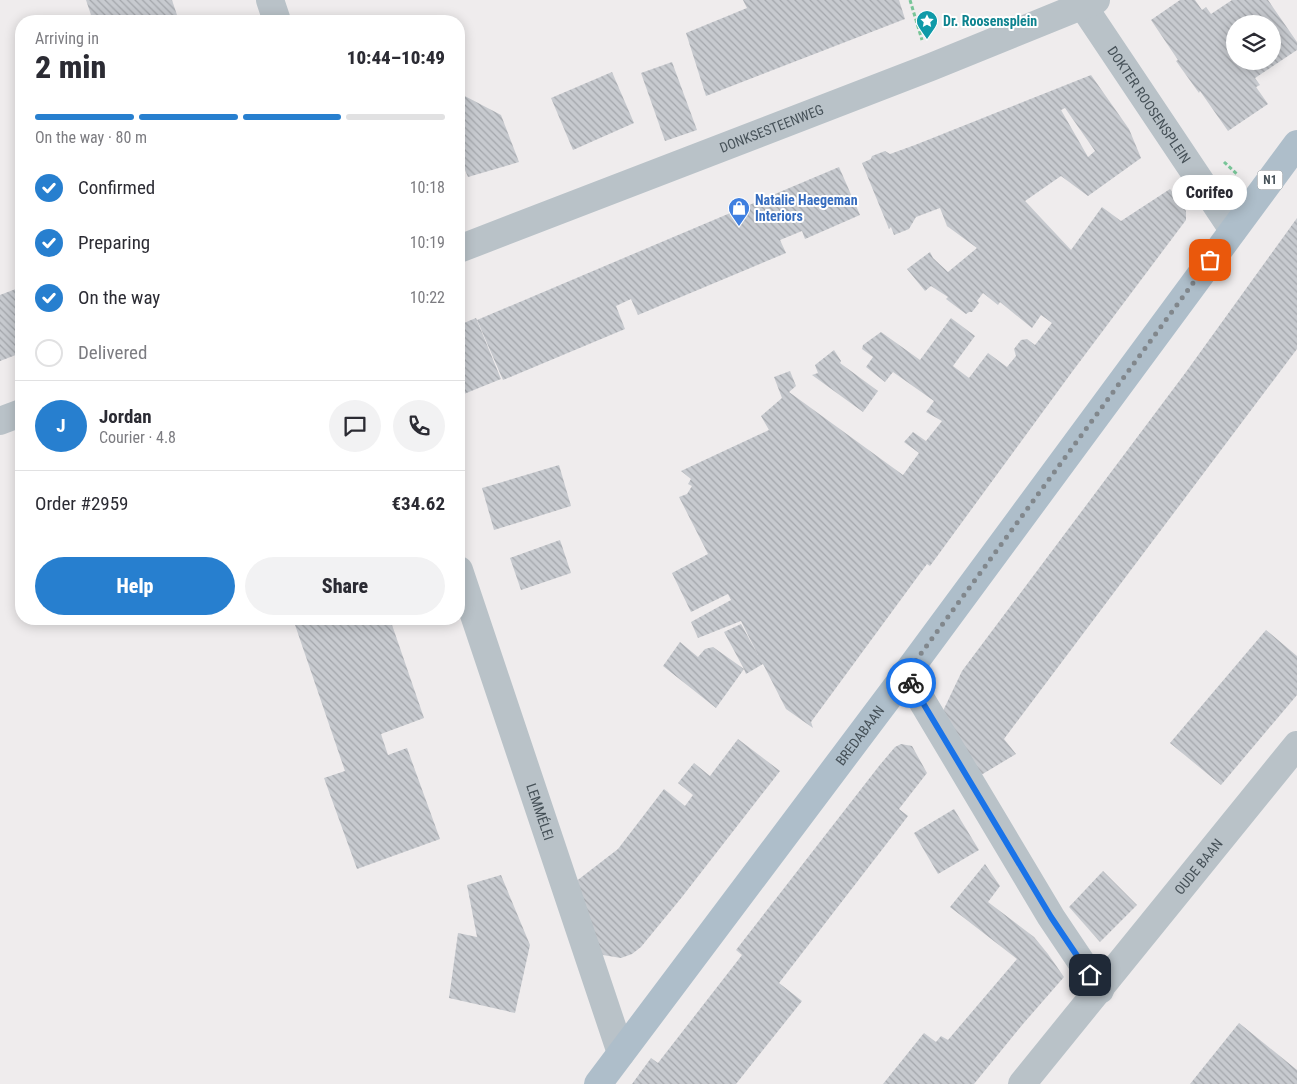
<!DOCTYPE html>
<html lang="en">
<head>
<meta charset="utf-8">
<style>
	:root { --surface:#fff; --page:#f2f2f3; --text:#2b2b33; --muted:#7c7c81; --line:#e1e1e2; --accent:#277fcf }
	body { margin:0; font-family:"Roboto Condensed",sans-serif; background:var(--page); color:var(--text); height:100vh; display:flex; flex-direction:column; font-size:19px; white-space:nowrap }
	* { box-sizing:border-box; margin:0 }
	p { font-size:16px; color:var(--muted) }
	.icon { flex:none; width:28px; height:28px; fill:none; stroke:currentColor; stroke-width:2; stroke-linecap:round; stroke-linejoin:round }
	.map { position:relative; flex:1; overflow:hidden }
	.side { position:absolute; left:15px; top:15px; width:450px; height:610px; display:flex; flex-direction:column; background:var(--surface); border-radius:20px; box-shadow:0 2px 12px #0003 }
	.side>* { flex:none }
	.buttons { position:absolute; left:1226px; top:15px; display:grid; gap:10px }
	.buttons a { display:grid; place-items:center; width:55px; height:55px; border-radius:50%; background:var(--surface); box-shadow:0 2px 12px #0003; font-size:25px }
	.pin { position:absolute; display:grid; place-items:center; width:42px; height:42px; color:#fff; margin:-21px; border-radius:10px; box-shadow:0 2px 8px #0006 }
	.courier { position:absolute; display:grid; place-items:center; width:50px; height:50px; margin:-25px; border:4px solid #1a73e8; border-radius:50%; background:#fff; color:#222; box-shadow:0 1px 6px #0007 }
	.bubble { position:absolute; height:35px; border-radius:18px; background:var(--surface); box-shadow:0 2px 12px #0003; font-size:16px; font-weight:800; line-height:35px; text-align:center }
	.headline em { font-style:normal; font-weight:800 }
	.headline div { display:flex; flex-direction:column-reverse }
	.headline { display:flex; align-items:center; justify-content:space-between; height:85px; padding:0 20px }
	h1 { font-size:32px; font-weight:800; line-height:38px }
	.bar { display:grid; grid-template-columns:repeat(4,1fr); gap:8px 5px; align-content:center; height:60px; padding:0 20px }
	.bar i { height:6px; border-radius:4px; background:var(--line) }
	.bar .current { background:var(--accent) }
	.bar p { grid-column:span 4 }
	.line { display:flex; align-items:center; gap:12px; padding:0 20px; border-top:1px solid var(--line) }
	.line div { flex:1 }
	.round { display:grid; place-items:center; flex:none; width:52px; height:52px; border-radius:26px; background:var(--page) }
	ol { padding:0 20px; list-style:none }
	li { display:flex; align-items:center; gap:15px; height:55px }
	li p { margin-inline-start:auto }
	li .icon { padding:5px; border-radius:50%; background:var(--accent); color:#fff; stroke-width:4 }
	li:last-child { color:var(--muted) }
	li i { width:28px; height:28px; border:2px solid var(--line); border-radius:50% }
	.cta { display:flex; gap:10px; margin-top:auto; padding:10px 20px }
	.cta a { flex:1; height:58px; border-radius:30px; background:var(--accent); color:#fff; font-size:20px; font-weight:800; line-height:58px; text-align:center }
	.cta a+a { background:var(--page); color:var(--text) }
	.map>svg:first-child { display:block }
	.building { fill:url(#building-back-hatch); fill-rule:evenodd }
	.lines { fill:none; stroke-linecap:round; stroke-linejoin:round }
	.path { stroke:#78c598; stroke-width:3; stroke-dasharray:4 2.5; stroke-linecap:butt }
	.minor { stroke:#b9c2c8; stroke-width:28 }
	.major { stroke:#aebeca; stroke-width:28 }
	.done { stroke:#81878c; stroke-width:5; stroke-dasharray:0 9 }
	.route { stroke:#1a73e8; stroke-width:6 }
	.labels { text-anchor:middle; stroke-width:4; stroke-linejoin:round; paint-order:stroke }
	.shield { fill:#fff; stroke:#7e858a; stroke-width:1 }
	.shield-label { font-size:12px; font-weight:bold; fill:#465158 }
	.culture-label { font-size:14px; font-weight:bold; fill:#0d838f; stroke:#fff; text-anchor:start }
	.street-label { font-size:14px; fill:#465158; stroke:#fff }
	.shop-label { font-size:14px; font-weight:bold; fill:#366cbe; stroke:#fff; text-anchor:start }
</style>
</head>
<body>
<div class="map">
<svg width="1297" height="1084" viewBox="0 0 1297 1084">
	<defs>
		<pattern id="building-back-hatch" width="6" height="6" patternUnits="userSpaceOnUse" patternTransform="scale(1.25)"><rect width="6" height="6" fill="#c7cacf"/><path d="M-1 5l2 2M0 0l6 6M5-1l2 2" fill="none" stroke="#a3a6ab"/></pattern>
	</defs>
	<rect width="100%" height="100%" fill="#efeced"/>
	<g class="building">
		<path d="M86 0H172L179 21H93Z"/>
		<path d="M743 0H899L905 19 706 96 686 33 747 8Z"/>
		<path d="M1180 0H1195L1202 10 1206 7 1211 14 1232 0H1268L1297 42V50L1255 78 1260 85 1256 87 1268 104 1228 131 1200 91 1199 93 1176 61 1178 60 1151 20ZM1235 24H1272V61H1235Z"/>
		<path d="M672 62 697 130 665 141 641 73Z"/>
		<path d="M612 72 634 123 573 150 551 98Z"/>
		<path d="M1091 75 1129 129 1141 158 1088 196 1061 176 1025 201 1071 250 1102 207 1121 221 1170 189 1186 211V220L1072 372 930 566 927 564 811 722 813 728 786 709 763 664 746 674 744 669 716 708 663 666 680 642 698 657 705 649 713 647 744 669 724 632 741 624 758 655 741 621 698 638 691 622 731 600 728 594 691 612 672 573 708 554 679 497 687 494 692 486 688 484 691 479 681 471 769 430 761 416 782 398 774 377 790 371 796 386 789 392 903 475 919 453 904 442 913 432 926 441 942 421 926 412 934 401 893 372 885 382 866 367 873 357 862 349 863 345 881 332 920 360 951 318 975 336 953 366 969 378 988 353 1007 367 1016 356 1014 349 1021 340 1027 339 1035 345 1052 323 1041 315 1032 328 1000 302 998 305 983 293 977 301 979 303 972 312H969L966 314 946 299 948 297 931 286 925 291 907 269 930 252 933 258 948 272 977 248 947 226 940 208 916 217 909 229 894 235 891 227 889 229 862 163 871 159 872 156 885 151 890 154 915 145ZM1065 108 1095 151 1088 157 1061 110Z"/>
		<path d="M459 93 501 115 519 162 468 177 459 156Z"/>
		<path d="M839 167 860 215 805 239 802 231 780 240 786 253 638 315 631 299 616 306 625 329 503 380 477 320Z"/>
		<path d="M1297 218V349L1004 739 1016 754 976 778 942 713 962 671 1186 372Z"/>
		<path d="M21 287V353L0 361V295Z"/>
		<path d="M476 318 501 379 459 396V325Z"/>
		<path d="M834 350 841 361 840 363 878 391 863 412 812 375 818 373 815 365Z"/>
		<path d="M559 465 571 506 494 530 482 488Z"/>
		<path d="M560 540 571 573 521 590 510 558Z"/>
		<path d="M293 619H390L424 718 381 734 388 755 407 748 440 839 357 869 324 778 345 771Z"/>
		<path d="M1266 630 1297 656V695L1221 785 1170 743Z"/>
		<path d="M738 739 780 771 682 897 641 947 632 954 621 958 603 955 597 951 570 886 618 849 664 789 685 806 693 795 678 783 694 763 710 776Z"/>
		<path d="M901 744 912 746 927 773 899 809 908 816 779 983 802 1001 736 1084H632L651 1058 658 1063 742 955 736 950 879 766 895 747Z"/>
		<path d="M954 809 979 850 938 874 914 833Z"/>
		<path d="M985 864 1000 886 988 902 1034 937 1048 954 1064 977 1023 1024 974 1084H883L924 1033 936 1042 941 1036 948 1040 1017 959 950 907Z"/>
		<path d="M1103 871 1137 905 1100 942 1069 907Z"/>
		<path d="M501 875 530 945 515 1013 449 998 458 933 477 937 467 885Z"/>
		<path d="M1239 1023 1297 1070V1084H1190Z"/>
	</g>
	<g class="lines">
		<g class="path">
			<path d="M910 0 922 40"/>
			<path d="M1224 162 1238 175"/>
		</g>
		<g class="minor">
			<path d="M270 0 277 21"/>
			<path id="s1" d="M1079 0 1233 230"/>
			<path id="s2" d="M459 249 931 67 1096 0"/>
			<path d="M0 421 21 413"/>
			<path id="s3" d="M459 570 621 1053"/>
			<path d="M906 674 1051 917 1100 990"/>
			<path id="s4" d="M1022 1084 1297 745"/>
		</g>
		<path class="major" id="s5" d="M598 1084 906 674 1297 144"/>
	</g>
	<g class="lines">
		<path class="done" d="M911 683 906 674 1210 260"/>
		<path class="route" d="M911 683 1051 917 1090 975"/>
	</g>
	<defs>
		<g id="sight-pin" transform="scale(1.125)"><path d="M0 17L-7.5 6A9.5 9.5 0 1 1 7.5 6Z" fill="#0f9aa8" stroke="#fff"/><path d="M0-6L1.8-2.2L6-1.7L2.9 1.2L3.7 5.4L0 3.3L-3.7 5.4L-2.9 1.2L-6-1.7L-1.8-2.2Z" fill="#fff"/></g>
		<g id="shop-pin" transform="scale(1.125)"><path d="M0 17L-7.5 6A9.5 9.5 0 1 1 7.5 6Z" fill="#3f7fe0" stroke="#fff"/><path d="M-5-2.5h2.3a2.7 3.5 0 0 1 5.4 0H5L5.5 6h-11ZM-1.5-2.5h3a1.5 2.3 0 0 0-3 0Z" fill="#fff"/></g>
	</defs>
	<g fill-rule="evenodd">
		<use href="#sight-pin" x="927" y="21"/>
		<use href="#shop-pin" x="739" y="208"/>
	</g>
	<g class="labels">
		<rect class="shield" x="1257.5" y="170.5" width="25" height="19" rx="4"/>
		<g class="shield-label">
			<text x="1270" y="184">N1</text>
		</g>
		<g class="culture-label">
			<text x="943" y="26">Dr. Roosensplein</text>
		</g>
		<g class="street-label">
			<text dy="5" stroke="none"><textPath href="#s1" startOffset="126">DOKTER ROOSENSPLEIN</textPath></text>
			<text dy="5" stroke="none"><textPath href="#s2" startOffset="335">DONKSESTEENWEG</textPath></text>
			<text dy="5" stroke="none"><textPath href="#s5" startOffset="436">BREDABAAN</textPath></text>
			<text dy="5" stroke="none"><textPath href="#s3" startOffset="255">LEMMÉLEI</textPath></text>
			<text dy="5" stroke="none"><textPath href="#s4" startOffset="280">OUDE BAAN</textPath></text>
		</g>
		<g class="shop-label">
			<text x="755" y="205">Natalie Haegeman<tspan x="755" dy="16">Interiors</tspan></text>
		</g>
	</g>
</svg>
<div class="buttons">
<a><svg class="icon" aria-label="layers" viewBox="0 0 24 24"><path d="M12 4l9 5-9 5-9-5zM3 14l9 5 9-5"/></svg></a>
</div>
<div class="pin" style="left:1210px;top:260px;background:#ea580c"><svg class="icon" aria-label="bag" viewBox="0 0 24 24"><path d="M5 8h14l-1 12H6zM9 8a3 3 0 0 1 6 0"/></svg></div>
<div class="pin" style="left:1090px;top:975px;background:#1f2937"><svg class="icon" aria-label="home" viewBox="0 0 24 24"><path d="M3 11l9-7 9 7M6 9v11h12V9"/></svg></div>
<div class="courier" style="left:911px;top:683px"><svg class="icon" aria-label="bike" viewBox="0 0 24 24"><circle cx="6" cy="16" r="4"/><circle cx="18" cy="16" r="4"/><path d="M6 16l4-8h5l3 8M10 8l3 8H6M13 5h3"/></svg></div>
<div class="bubble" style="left:1172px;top:175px;width:75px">Corifeo</div>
<section class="side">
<div class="headline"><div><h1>2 min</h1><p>Arriving in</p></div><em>10:44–10:49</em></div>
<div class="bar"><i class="current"></i><i class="current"></i><i class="current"></i><i></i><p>On the way · 80 m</p></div>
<ol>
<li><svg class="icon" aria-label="check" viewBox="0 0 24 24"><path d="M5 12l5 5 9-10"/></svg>Confirmed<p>10:18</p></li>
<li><svg class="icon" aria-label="check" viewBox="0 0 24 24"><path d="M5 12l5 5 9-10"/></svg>Preparing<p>10:19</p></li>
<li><svg class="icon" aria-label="check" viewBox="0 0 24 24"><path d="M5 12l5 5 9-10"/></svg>On the way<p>10:22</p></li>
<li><i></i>Delivered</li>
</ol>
<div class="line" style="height:90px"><b class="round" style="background:var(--accent);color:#fff">J</b><div><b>Jordan</b><p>Courier · 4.8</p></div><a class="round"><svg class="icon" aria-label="chat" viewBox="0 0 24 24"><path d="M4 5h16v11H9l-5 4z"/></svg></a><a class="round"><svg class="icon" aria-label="phone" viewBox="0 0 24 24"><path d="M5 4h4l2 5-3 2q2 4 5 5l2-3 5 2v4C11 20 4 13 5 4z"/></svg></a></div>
<div class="line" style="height:65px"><div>Order #2959</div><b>€34.62</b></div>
<div class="cta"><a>Help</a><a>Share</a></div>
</section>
</div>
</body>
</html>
